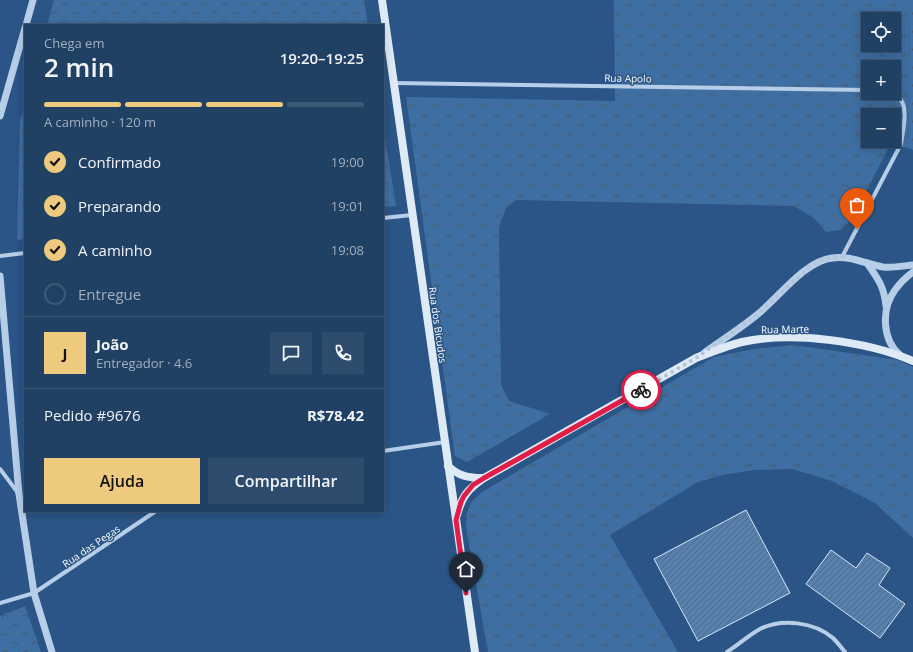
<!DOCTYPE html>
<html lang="pt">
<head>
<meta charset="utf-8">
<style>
	:root { --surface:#204064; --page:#2d4b6d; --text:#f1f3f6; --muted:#a2afbf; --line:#3d5978; --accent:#eeca7e }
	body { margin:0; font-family:"Open Sans",sans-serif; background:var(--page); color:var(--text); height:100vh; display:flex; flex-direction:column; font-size:15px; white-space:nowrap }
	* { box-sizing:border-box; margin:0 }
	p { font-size:13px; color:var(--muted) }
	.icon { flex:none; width:22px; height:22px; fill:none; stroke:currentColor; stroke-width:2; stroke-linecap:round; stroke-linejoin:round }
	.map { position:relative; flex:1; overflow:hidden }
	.details { position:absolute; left:24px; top:24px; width:360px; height:488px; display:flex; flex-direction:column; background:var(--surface); border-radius:0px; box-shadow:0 2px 10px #0003,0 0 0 1px var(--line) }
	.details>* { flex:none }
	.fabs { position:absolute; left:861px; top:12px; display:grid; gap:8px }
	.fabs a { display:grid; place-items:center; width:40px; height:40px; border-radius:0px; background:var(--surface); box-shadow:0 2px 10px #0003,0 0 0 1px var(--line); font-size:20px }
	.pin { position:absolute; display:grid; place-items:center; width:34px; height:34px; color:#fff; margin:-41px -17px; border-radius:50% 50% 50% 0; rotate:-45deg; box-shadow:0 0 4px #0007 }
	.pin .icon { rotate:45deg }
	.courier { position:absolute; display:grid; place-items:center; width:40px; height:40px; margin:-20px; border:3px solid #e11d48; border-radius:50%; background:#fff; color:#222; box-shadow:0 1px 5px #0007 }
	.overview em { font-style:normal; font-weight:600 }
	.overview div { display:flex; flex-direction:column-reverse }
	.overview { display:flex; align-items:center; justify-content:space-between; height:68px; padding:0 20px }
	h1 { font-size:26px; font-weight:600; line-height:30px }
	.bar { display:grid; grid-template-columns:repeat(4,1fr); gap:6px 4px; align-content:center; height:48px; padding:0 20px }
	.bar i { height:5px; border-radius:3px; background:var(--line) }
	.bar .selected { background:var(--accent) }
	.bar p { grid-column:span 4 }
	.line { display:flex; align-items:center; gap:10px; padding:0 20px; border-top:1px solid var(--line) }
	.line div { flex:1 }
	.round { display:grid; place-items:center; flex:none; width:42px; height:42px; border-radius:0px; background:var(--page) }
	ol { padding:0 20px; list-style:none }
	li { display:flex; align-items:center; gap:12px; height:44px }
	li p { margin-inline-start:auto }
	li .icon { padding:4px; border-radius:50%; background:var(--accent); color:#111; stroke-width:4 }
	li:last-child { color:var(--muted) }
	li i { width:22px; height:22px; border:2px solid var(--line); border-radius:50% }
	.button { display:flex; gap:8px; margin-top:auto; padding:8px 20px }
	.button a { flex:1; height:46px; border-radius:0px; background:var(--accent); color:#111; font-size:16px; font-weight:600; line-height:46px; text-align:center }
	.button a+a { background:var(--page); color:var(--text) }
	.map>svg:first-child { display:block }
	.grass { fill:url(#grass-tufts); fill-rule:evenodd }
	.forest { fill:url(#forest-crowns) }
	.building { fill:url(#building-hatch); stroke:#d9e7f6 }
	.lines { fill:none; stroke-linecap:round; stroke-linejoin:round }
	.minor { stroke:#b6cee8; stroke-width:4 }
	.tertiary { stroke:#b6cee8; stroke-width:7 }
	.secondary { stroke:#dfeaf7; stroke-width:8 }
	.done { stroke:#b4c4d5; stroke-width:4; stroke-dasharray:0 7.2 }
	.route { stroke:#e11d48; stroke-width:5 }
	.labels { text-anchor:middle; stroke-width:3; stroke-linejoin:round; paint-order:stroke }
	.street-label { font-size:10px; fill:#fff; stroke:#2a5586 }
</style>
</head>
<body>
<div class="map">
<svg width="913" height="652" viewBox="0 0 913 652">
	<defs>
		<pattern id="grass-tufts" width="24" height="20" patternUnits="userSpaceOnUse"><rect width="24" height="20" fill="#3f6fa2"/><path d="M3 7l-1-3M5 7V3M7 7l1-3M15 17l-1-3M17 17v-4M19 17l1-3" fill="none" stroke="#475a6e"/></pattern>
		<pattern id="forest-crowns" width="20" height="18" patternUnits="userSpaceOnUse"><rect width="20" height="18" fill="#3f6fa2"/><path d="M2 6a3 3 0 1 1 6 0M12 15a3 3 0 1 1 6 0" fill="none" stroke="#475a6e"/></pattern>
		<pattern id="building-hatch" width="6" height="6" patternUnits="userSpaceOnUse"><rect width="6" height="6" fill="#5681af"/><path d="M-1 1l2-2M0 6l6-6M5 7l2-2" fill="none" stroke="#526982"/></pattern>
	</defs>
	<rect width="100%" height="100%" fill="#2a5586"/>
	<g class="grass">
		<path d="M614 0H910L908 148 893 146 888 149 852 219 840 230 826 232 815 219 794 206 516 200 506 208 499 227 501 385 509 401 550 414 467 462 455 456 406 97 615 101ZM868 19H894V45H868ZM868 67H894V93H868ZM868 115H894V141H868Z"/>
		<path d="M794 345 898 360 913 367V538L875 503 832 481 792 469 754 470 722 475 698 482 610 535 678 652H488L466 527 467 513 472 501 482 492 714 357 754 349Z"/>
	</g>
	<g class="forest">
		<path d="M54 0H364L368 25H47Z"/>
		<path d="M910 0H913V150L908 148Z"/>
		<path d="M25 104V239L17 240 20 121Z"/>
		<path d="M383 125 396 206 383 207Z"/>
		<path d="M25 606 41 652H0V616Z"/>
	</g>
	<g class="building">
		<path d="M746 510 790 593 698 641 654 559Z"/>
		<path d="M831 550 856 568 867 553 890 568 879 585 905 604 880 638 806 584Z"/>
	</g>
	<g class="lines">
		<g class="minor">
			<path d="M394 83 868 90"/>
			<path d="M383 218 412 215"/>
			<path d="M0 256 25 253"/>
			<path d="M842 257 901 144C903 132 908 110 901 100 898 96 895 95 891 93"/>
			<path d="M383 451 445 442"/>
			<path d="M0 469 18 493"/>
			<path d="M0 603 34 593 156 511"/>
			<path d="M727 652C738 645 749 635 760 629 782 618 814 622 833 638 837 642 841 647 845 652"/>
		</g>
		<g class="tertiary">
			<path d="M26 25 33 0"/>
			<path d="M0 116 25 28"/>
			<path d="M867 263C878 279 884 286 886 306"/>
			<path d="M0 276 19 494 34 593 52 652"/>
			<path d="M704 353C722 340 741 328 758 314 779 297 805 261 832 258 850 255 865 264 883 267 893 268 903 266 913 265"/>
			<path d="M900 355C882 340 881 309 895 290 900 283 906 277 913 272"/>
		</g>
		<g class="secondary">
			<path d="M382 0 475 652"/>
			<path d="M448 466C458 476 469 478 483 478"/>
			<path d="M457 515C462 496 468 489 484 478L696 358C711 352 726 346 742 342 792 331 866 341 913 361"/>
		</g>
	</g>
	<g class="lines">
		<path class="done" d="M641 390 696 358 750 320 760 312 811 266 821 260 831 258 842 257 857 229"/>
		<path class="route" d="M466 593 456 520 461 502 464 496 473 485 484 478 641 390"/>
	</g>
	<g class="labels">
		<g class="street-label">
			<text transform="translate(628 78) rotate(1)" y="4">Rua Apolo</text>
			<text transform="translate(438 325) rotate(82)" y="4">Rua dos Bicudos</text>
			<text transform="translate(785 329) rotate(-1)" y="4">Rua Marte</text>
			<text transform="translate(91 546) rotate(-34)" y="4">Rua das Pegas</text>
		</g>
	</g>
</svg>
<div class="fabs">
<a><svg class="icon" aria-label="locate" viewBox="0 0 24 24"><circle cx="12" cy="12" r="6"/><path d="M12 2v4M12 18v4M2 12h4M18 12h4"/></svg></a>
<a>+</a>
<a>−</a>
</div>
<div class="pin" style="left:857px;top:229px;background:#ea580c"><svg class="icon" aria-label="bag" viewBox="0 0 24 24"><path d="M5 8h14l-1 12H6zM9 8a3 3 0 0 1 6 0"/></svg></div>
<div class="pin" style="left:466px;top:593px;background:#1f2937"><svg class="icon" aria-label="home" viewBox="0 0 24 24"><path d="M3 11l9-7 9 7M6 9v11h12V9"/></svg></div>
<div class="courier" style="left:641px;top:390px"><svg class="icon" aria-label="bike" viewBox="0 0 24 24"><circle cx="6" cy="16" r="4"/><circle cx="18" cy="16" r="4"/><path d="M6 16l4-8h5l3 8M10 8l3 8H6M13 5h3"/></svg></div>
<section class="details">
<div class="overview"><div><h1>2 min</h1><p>Chega em</p></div><em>19:20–19:25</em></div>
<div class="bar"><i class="selected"></i><i class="selected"></i><i class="selected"></i><i></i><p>A caminho · 120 m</p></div>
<ol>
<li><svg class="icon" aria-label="check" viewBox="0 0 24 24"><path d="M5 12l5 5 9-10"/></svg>Confirmado<p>19:00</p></li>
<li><svg class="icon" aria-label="check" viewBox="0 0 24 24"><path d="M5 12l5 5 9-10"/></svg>Preparando<p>19:01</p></li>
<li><svg class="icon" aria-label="check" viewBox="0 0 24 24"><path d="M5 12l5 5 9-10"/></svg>A caminho<p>19:08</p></li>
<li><i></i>Entregue</li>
</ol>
<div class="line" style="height:72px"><b class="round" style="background:var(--accent);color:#111">J</b><div><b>João</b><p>Entregador · 4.6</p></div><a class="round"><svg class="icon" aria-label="chat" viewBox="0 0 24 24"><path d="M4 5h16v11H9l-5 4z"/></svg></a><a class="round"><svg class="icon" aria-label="phone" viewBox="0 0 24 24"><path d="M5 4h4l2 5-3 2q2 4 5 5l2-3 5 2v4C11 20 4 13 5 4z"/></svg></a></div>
<div class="line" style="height:52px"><div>Pedido #9676</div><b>R$78.42</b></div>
<div class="button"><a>Ajuda</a><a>Compartilhar</a></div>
</section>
</div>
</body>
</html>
